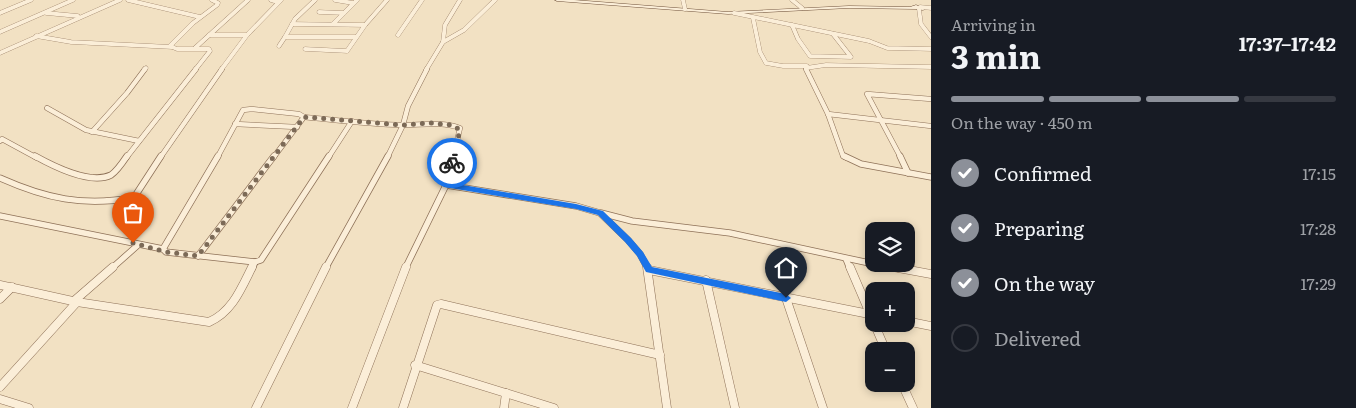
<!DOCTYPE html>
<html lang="en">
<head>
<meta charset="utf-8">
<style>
	:root { --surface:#171b24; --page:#20242c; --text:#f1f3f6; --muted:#9ea1a6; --line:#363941; --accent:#8c9099 }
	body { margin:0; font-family:Literata,serif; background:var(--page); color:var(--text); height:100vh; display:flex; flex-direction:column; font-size:19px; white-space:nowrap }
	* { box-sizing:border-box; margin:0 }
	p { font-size:16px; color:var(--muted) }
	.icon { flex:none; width:28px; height:28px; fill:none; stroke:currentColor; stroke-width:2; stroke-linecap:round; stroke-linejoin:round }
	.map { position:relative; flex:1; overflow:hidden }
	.drawer { display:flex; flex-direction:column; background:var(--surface); width:425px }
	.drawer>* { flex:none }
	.buttons { position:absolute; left:865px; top:222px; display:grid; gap:10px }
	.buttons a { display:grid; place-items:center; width:50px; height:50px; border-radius:10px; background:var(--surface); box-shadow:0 2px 8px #0003; font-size:25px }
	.pin { position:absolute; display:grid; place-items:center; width:42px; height:42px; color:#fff; margin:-51px -21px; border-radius:50% 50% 50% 0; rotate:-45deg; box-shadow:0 0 5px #0007 }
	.pin .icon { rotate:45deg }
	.courier { position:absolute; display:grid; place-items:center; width:50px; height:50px; margin:-25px; border:4px solid #1a73e8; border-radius:50%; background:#fff; color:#222; box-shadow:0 1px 6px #0007 }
	.overview em { font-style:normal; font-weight:700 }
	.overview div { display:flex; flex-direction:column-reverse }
	.overview { display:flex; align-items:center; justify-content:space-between; height:85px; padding:0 20px }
	h1 { font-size:32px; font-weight:700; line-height:38px }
	.bar { display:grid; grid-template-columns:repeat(4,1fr); gap:8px 5px; align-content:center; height:60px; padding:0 20px }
	.bar i { height:6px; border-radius:4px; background:var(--line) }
	.bar .current { background:var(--accent) }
	.bar p { grid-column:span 4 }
	ol { padding:0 20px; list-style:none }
	li { display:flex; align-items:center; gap:15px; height:55px }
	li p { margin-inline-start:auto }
	li .icon { padding:5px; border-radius:50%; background:var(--accent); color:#fff; stroke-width:4 }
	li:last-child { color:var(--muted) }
	li i { width:28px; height:28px; border:2px solid var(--line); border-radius:50% }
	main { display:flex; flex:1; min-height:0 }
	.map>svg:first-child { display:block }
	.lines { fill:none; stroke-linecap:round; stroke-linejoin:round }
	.street-far3-casing { stroke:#8e7158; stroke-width:4.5 }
	.street-far2-casing { stroke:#8e7158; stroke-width:5.5 }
	.street-far1-casing { stroke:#8e7158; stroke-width:7 }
	.street-casing { stroke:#8e7158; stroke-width:9 }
	.secondary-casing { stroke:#70523b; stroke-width:1 }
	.street-far3 { stroke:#fbeed8; stroke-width:4 }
	.street-far2 { stroke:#fbeed8; stroke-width:4.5 }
	.street-far1 { stroke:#fbeed8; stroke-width:5.5 }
	.street { stroke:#fbeed8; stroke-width:8 }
	.secondary { fill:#fbeed8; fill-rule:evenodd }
	.route { fill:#1a73e8 }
	.done { stroke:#7c6a57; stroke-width:5; stroke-dasharray:0 9 }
</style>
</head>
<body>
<main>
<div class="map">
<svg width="931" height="408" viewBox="0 0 931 408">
	<rect width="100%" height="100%" fill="#f2e1c3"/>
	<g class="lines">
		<g class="street-far3-casing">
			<g id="street-far3">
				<path d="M128 0 200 17"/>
				<path d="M271 0 278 2"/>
				<path d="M315 0 295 19 285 37H356"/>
				<path d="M335 0 353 3"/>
				<path d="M683 0 685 9"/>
				<path d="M792 0 802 8"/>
				<path d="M920 7 931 8"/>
				<path d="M919 9 921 24 931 37"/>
				<path d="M319 12 344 13"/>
				<path d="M0 13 31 0"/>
				<path d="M46 13 78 16"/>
				<path d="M734 13 869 41 887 48 931 49"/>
				<path d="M753 18 760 52 766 63 783 66H807"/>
				<path d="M292 24 365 25"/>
				<path d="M333 24 357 0"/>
				<path d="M792 25 798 39 810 56 851 57 833 34"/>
				<path d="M0 32 73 0"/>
				<path d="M209 35H247"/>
				<path d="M398 35 422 0"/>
				<path d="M36 36 71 42 172 47"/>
				<path d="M443 42 445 25 460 0"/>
				<path d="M279 46 285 37"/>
				<path d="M195 48 248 0"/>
				<path d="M305 49 347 51 365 25 387 0"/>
				<path d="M0 53 120 0"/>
				<path d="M144 70 146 68"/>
				<path d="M195 70 210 51 209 49H177L170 46 193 23 217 5 218 3 212 0"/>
				<path d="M221 70 247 35 281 0"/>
				<path d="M426 70 443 42 464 30 495 0"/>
				<path d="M807 70 806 68 826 65 931 67"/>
			</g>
		</g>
		<g class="street-far2-casing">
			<g id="street-far2">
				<path d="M806 69 828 114 843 156 847 158"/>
				<path d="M47 108 86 130 139 141"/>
				<path d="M828 114 931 126"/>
				<path d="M235 124 297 127"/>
				<path d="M92 132 127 93 145 69"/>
				<path d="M0 141 2 139 37 158"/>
				<path d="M126 158 196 69"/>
				<path d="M160 158 222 69"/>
				<path d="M217 158 243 110 252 109 299 114 304 117C336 120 369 124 402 125 422 125 441 121 460 128L453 158"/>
				<path d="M273 158 304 117"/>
				<path d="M328 158 352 121"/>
				<path d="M387 158 403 125 408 106 427 69"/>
				<path d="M901 158 867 94 931 99"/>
			</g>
		</g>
		<g class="street-far1-casing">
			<g id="street-far1">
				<path d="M35 156C53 166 91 185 111 175 117 171 123 162 127 156"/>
				<path d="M844 156 861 164 931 177"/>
				<path d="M900 156 908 173"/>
				<path d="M0 178C47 199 82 206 133 198"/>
				<path d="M446 185 576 206 600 213 628 240 640 254 648 269"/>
				<path d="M124 213 161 156"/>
				<path d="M601 213 632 221 730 233 874 264"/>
				<path d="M0 216 163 249 166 252 255 262 261 260 329 156"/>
				<path d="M163 249 218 156"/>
				<path d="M198 256 274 156"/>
				<path d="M846 259 850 269"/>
				<path d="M874 264 900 269"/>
				<path d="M111 269 138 245"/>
				<path d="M252 269 255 262"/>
				<path d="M325 269 388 156"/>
				<path d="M405 269 446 185 453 156"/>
			</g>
		</g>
		<g class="street-casing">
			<g id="street">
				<path d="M647 267 667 408"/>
				<path d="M850 267 886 351"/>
				<path d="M893 267 931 274"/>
				<path d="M649 270 874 315"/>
				<path d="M706 280 735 408"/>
				<path d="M0 285 77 302 209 322C232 312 241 289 252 267"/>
				<path d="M786 298 823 408"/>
				<path d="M0 299 12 287"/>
				<path d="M74 301 113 267"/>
				<path d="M906 321 931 326"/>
				<path d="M415 365 554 408"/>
				<path d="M902 384 913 408"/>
				<path d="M0 387 77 302"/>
				<path d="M0 399 29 408"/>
				<path d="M256 408 326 267"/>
				<path d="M352 408 406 267"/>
				<path d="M403 408 437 305 441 304 660 355"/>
				<path d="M504 408 506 393"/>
			</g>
		</g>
		<g class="secondary-casing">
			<path id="secondary" d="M555 0H574L728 12 849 6 910 7 916 5 925 9 923 10 916 9 849 8 728 14 557 1Z"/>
		</g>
		<use href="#street-far3" class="street-far3"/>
		<use href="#street-far2" class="street-far2"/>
		<use href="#street-far1" class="street-far1"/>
		<use href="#street" class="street"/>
		<use href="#secondary" class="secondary"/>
	</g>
	<path class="route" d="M449 161 456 163 451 183 576 204 603 211 631 238 643 252 652 267 786 294 791 298 786 302 646 272 637 256 625 242 598 215 576 209 444 187 442 185Z"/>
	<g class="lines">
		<path class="done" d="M133 243 166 252 198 256 304 117 403 125 430 123 452 125 460 130 452 163"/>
	</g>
</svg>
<div class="buttons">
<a><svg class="icon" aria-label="layers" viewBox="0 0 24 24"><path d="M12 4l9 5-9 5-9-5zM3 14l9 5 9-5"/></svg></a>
<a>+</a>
<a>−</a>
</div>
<div class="pin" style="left:133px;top:243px;background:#ea580c"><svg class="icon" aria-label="bag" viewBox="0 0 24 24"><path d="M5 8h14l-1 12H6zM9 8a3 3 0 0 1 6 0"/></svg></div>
<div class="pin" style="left:786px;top:298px;background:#1f2937"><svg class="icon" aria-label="home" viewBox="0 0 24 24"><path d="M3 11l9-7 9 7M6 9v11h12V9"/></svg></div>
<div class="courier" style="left:452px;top:163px"><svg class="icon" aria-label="bike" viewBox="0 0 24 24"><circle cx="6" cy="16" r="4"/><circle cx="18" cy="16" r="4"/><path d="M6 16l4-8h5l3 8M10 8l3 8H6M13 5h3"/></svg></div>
</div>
<section class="drawer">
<div class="overview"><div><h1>3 min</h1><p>Arriving in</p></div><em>17:37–17:42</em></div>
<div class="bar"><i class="current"></i><i class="current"></i><i class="current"></i><i></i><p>On the way · 450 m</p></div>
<ol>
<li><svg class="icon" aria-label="check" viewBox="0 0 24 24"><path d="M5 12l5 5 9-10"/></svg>Confirmed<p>17:15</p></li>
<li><svg class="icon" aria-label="check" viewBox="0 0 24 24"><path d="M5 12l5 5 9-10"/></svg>Preparing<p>17:28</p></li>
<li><svg class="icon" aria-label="check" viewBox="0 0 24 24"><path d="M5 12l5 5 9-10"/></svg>On the way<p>17:29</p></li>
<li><i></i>Delivered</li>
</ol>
</section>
</main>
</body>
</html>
